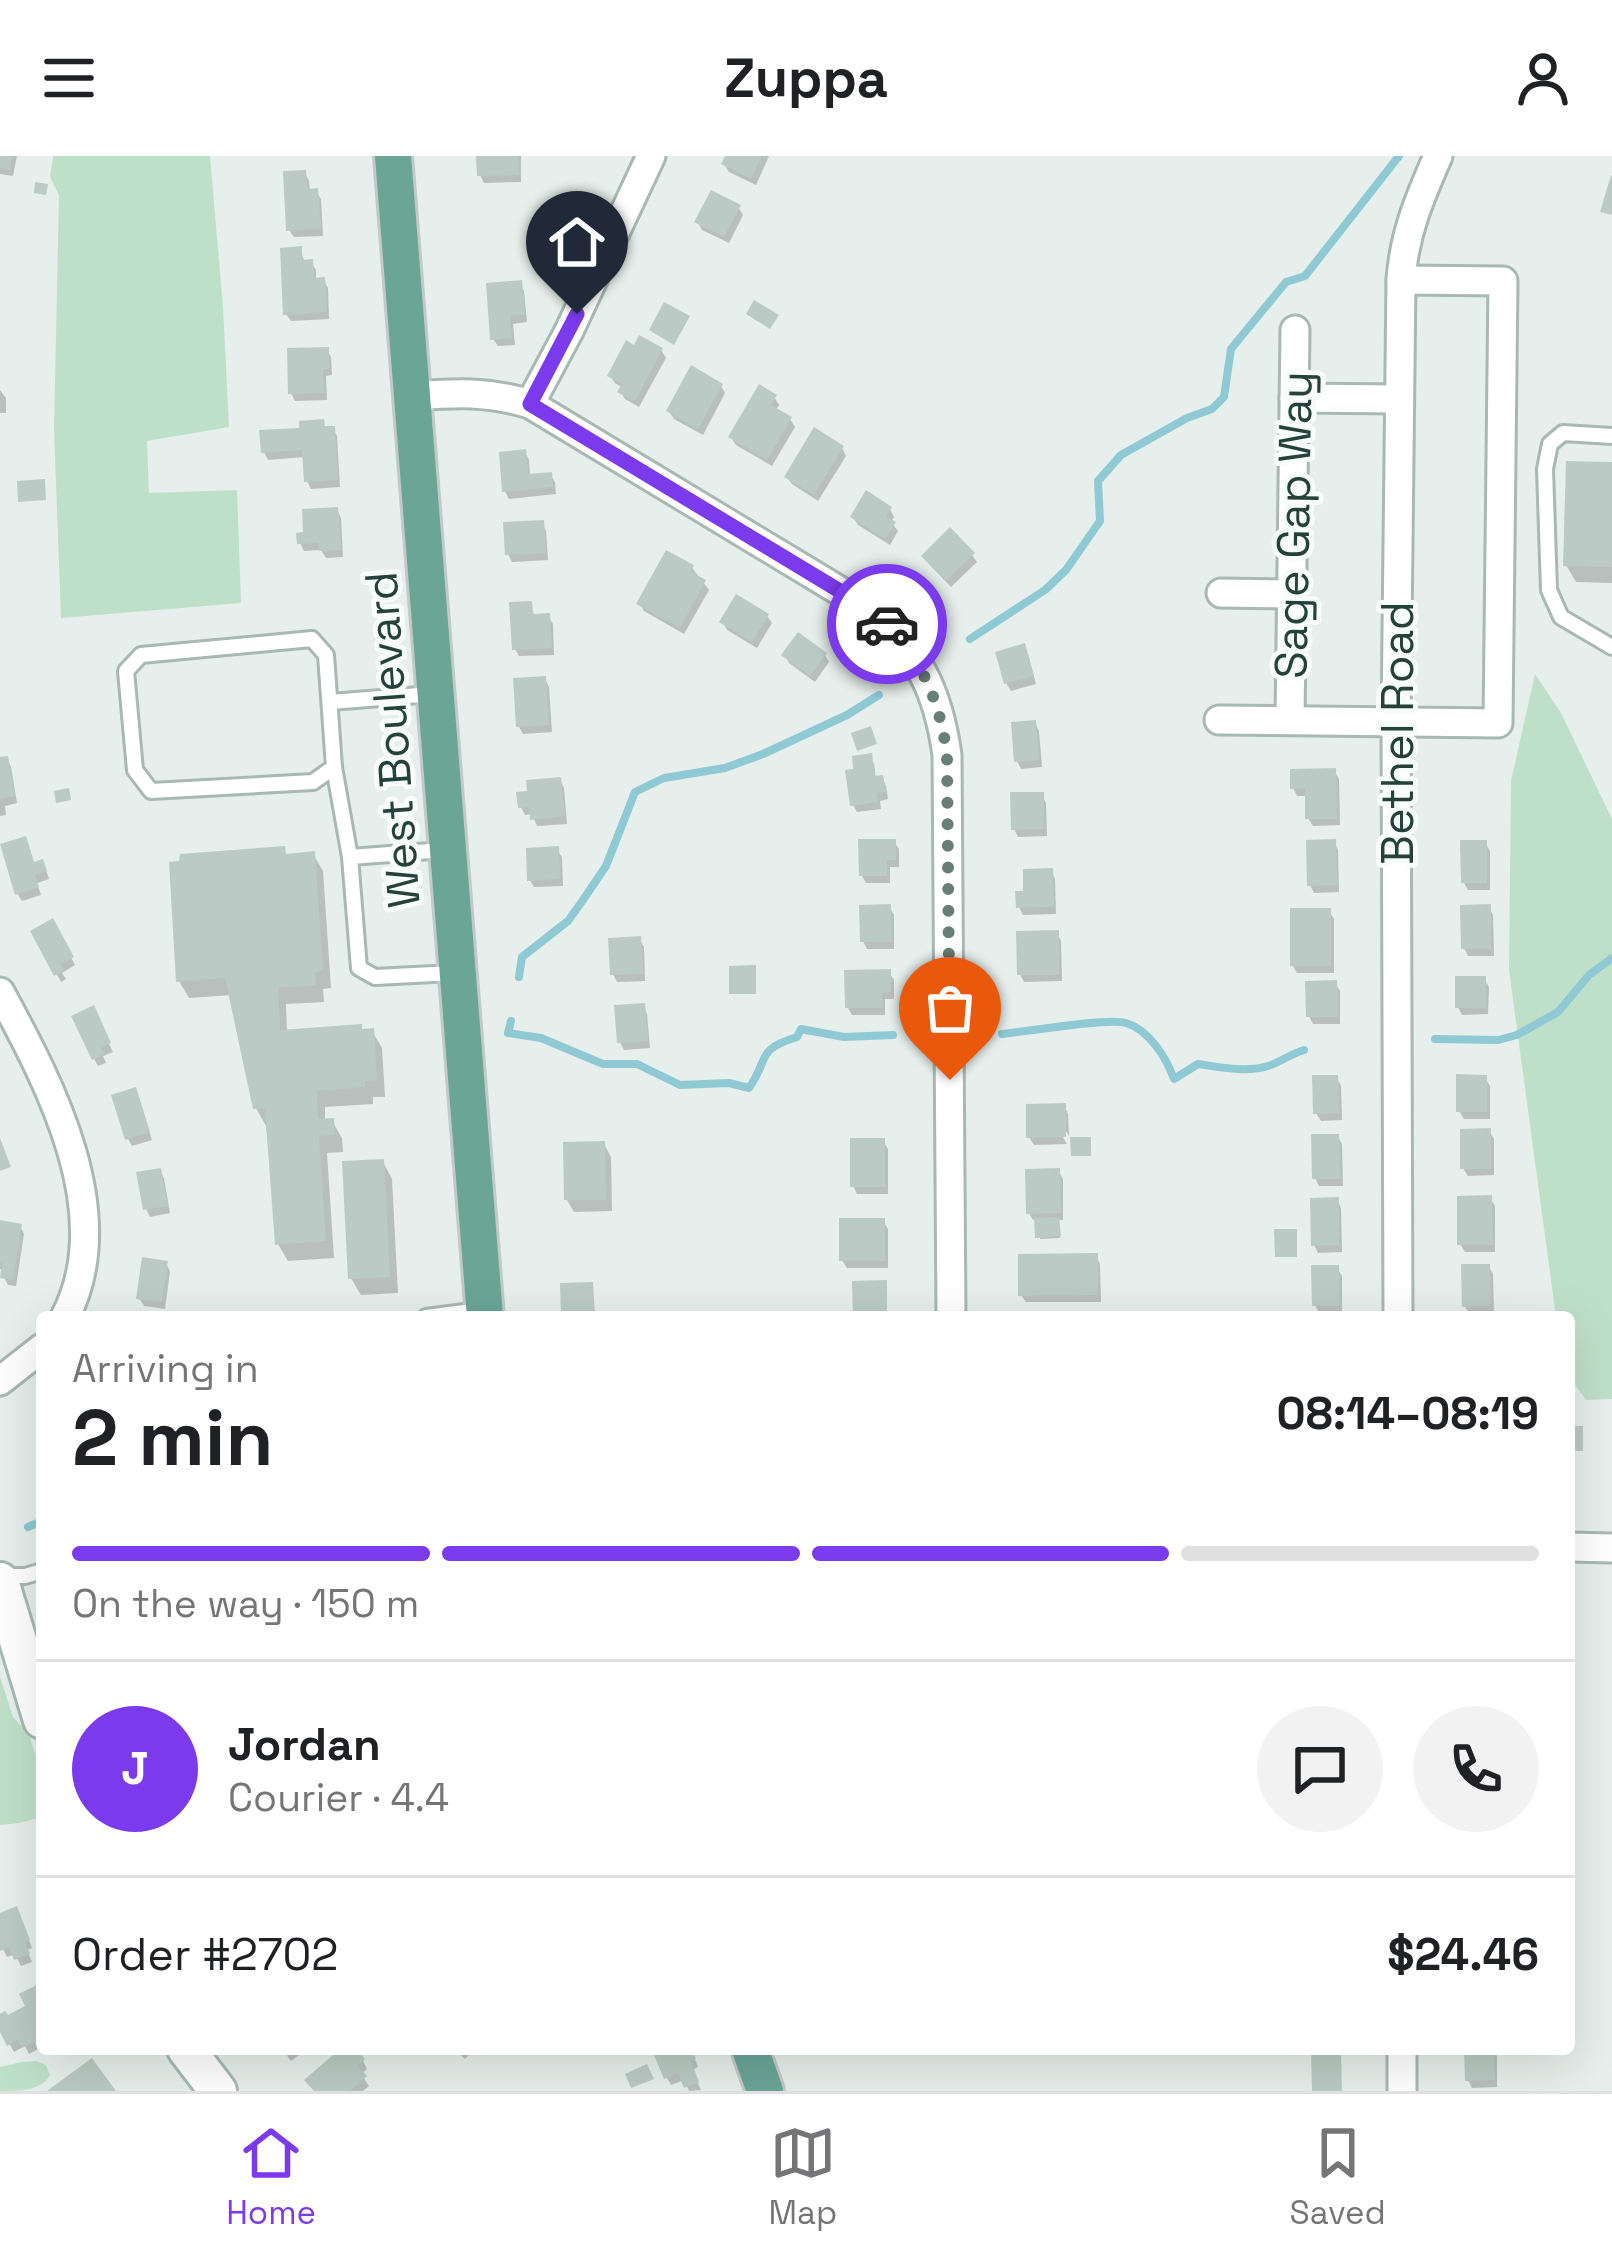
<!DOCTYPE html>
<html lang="en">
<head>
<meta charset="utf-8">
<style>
	:root { --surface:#fff; --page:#f2f2f2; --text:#202124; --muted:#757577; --line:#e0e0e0; --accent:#7c3aed }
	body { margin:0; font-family:"Space Grotesk",sans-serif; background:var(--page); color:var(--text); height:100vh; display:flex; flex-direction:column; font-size:45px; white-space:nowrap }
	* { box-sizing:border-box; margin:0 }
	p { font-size:39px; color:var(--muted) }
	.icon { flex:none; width:66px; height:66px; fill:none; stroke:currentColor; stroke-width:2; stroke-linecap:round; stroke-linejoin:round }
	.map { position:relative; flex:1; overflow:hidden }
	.sheet { position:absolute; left:36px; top:1155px; width:1539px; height:744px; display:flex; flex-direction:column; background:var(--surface); border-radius:12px; box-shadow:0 12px 48px #0002 }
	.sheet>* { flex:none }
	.pin { position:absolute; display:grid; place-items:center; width:102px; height:102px; color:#fff; margin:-123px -51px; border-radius:50% 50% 50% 0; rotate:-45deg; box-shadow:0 0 12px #0007 }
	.pin .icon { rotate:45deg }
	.courier { position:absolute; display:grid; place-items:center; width:120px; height:120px; margin:-60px; border:9px solid #7c3aed; border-radius:50%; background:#fff; color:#222; box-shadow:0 3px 15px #0007 }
	.head em { font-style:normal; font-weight:800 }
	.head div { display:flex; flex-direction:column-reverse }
	.head { display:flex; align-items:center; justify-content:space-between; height:204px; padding:0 36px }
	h1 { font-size:78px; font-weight:800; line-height:90px }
	.bar { display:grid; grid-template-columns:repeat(4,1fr); gap:18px 12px; align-content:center; height:144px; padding:0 36px }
	.bar i { height:15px; border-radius:9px; background:var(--line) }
	.bar .active { background:var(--accent) }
	.bar p { grid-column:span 4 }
	.line { display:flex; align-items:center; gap:30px; padding:0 36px; border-top:3px solid var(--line) }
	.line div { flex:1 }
	.round { display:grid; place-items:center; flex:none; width:126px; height:126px; border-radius:63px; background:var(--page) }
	header { display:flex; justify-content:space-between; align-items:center; height:156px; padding:0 36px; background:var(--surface); font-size:54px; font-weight:800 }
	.dock { display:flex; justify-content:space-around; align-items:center; height:168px; border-top:3px solid var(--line); background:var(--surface); font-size:33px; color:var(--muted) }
	.dock a { display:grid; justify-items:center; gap:6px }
	.dock .active { color:var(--accent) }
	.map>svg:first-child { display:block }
	.green { fill:#bfe0c8 }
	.shadow { fill:#0003 }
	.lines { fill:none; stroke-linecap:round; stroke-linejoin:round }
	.stream { stroke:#8ec9d4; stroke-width:8 }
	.building { fill:#bbcac4 }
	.lane-casing { stroke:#a8b8b2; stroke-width:20 }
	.street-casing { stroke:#a8b8b2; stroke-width:33 }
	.secondary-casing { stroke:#a4bbb3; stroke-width:42 }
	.primary-casing { stroke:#c2cac8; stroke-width:42 }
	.lane { stroke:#fff; stroke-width:14 }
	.street { stroke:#fff; stroke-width:27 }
	.secondary { stroke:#fff; stroke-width:36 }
	.primary { stroke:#6aa596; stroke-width:36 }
	.done { stroke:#687f78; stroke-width:12; stroke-dasharray:0 21.6 }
	.route { stroke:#7c3aed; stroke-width:15 }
	.labels { text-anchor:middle; stroke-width:10; stroke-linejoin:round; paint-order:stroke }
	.street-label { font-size:45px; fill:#24423a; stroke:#f7fbf9 }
</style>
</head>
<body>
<header><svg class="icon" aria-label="menu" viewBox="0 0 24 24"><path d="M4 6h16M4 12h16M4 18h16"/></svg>Zuppa<svg class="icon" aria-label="person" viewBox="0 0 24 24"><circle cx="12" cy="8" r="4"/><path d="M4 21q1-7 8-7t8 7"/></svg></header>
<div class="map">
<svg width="1612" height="1935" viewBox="0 0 1612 1935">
	<rect width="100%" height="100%" fill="#e6efeb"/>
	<g class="green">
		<path d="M53 0H210L223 151 229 271 147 285 149 337 237 334 241 447 61 462 54 273 59 39 50 21Z"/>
		<path d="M1535 518 1561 557 1612 663V1243L1586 1244 1569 1220V1161H1556L1509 814 1511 625Z"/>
		<path d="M0 1521 13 1561 29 1578 42 1622V1661L19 1667 0 1669Z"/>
		<path d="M37 1905 46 1909 50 1919C42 1935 19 1935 0 1935V1911L22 1906Z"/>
	</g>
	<g class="shadow">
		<path d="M0 0H17L13 20 0 18Z"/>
		<path d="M479 0H521V26L484 27 480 19Z"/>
		<path d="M728 0H769L756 29 729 16 724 8Z"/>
		<path d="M305 17 309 25 310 35H316L321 43 323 80 294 81 289 74Z"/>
		<path d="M738 51 743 59 729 87 702 74 698 66Z"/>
		<path d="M300 93 305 107 311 106 316 114V124H323L328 132 329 163 291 165 286 158Z"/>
		<path d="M520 127 524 135 527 166 513 168 515 189 498 190 493 183Z"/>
		<path d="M327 194 331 201 332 219 326 220 327 244 295 245 291 237Z"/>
		<path d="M661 194 666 202 639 251 625 243 621 236 623 232 615 227 610 220Z"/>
		<path d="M721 230 725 237 703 279 674 263 669 255Z"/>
		<path d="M0 234 6 242V257H0Z"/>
		<path d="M774 241 779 249 775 255 790 263 795 271 772 310 736 289 731 281Z"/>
		<path d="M333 273 337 280 340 331 311 333 307 325 305 301 268 304 264 296Z"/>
		<path d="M842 292 846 300 818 345 792 328 787 321Z"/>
		<path d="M525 296 529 304 530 321 550 319 555 326 556 338 509 343 505 335Z"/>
		<path d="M1612 309V427L1576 426 1566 409Z"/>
		<path d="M890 353 894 361 891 366 898 375 890 389 858 369 853 361Z"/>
		<path d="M337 354 341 362 343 401 326 402 321 394 304 395 300 387Z"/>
		<path d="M542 367 546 375 548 404 512 406 508 398Z"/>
		<path d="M972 399 977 406 951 431 929 408Z"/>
		<path d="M692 412 709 434 684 478 644 455 640 448Z"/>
		<path d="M530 448 535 461 548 460 553 468 554 499 519 500 515 493Z"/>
		<path d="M767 460 772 467 757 492 727 474 723 466Z"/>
		<path d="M1028 498 1036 528 1011 535 1006 527Z"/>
		<path d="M785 499H825L829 506 815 526 789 507Z"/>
		<path d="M545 523 549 531 552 576 523 578 519 571Z"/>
		<path d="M1035 567 1039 575 1042 611 1021 613 1017 605Z"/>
		<path d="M870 601 874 608 876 623 882 622 886 630 888 643 880 645 881 653 857 656 853 649Z"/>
		<path d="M7 603 11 611 17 647 5 650 6 659 0 660V604Z"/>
		<path d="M1334 615 1339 623 1340 669 1313 670 1308 662V640H1297L1293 632Z"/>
		<path d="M560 624 564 632 567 668 537 670 532 658 525 659 521 651Z"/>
		<path d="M1042 639 1046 647 1047 680 1018 681 1014 673Z"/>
		<path d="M894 686 899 693V711H890V727H866L862 720Z"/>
		<path d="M1334 686 1338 694 1339 736 1314 737 1310 729Z"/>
		<path d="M1485 687 1490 695V734H1468L1464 727Z"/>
		<path d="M283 693 288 701 313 698 323 715 331 832 323 833 324 846 286 848 287 876 372 875 382 892 385 941H373V948L325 951V966L332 965 342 982 343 996 327 997 334 1102 288 1105 278 1088 266 970 256 952 232 839 189 842 179 825Z"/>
		<path d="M557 694 562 701 563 730 534 731 530 724Z"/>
		<path d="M34 709 46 714 49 723 37 727 41 739 22 745 17 737Z"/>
		<path d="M1051 715 1055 723 1056 758 1023 759 1019 751 1026 738Z"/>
		<path d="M889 751 894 759V793H867L863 785Z"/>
		<path d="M1489 751 1493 759 1494 800H1468L1464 792Z"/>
		<path d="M1329 755 1334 763V817H1297L1293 810Z"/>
		<path d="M52 766 75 809 62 817 66 823 61 826 34 776Z"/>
		<path d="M1057 777 1061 785 1062 825 1024 826 1020 818Z"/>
		<path d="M639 783 644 791 645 825 617 826 613 818Z"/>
		<path d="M889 816 894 824V843H885V859H852L848 852Z"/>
		<path d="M1484 823 1489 831 1488 858 1462 859 1458 851Z"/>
		<path d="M1335 827 1340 835V868H1313L1309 860Z"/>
		<path d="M643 850 647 858 650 892 624 894 620 886Z"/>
		<path d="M92 853 113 896 103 900 106 907 98 910 94 903Z"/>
		<path d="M1337 922 1341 930 1342 964 1321 965 1316 957Z"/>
		<path d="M1485 922 1490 930V963H1464L1459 955Z"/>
		<path d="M139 942 152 984 132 990 128 983Z"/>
		<path d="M1064 950 1068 958 1069 980 1061 967 1056 970 1067 988 1034 989 1029 981Z"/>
		<path d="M1489 975 1494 983V1019L1468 1020 1463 1012Z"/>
		<path d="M1338 981 1342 988 1343 1030H1319L1315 1022Z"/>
		<path d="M883 985 888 993V1038H857L853 1030Z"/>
		<path d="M604 988 611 1001 612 1055 574 1056 567 1044Z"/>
		<path d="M383 1006 392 1023 398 1137 361 1139 351 1122Z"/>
		<path d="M160 1015 164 1022 170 1057 150 1061 146 1053Z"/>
		<path d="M1058 1015 1063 1023V1064H1059L1060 1082 1040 1083 1037 1064H1033L1029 1057Z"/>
		<path d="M1490 1042 1495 1050V1096H1465L1460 1088Z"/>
		<path d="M1337 1044 1341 1052 1342 1096 1318 1097 1314 1089Z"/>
		<path d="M883 1065 888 1073V1112H847L842 1104Z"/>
		<path d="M0 1067 20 1070 24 1078 16 1130 8 1129 4 1121 5 1114 0 1113Z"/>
		<path d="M1096 1100 1100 1108 1101 1146H1026L1021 1139Z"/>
		<path d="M166 1108 170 1115 165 1153 144 1150 139 1142Z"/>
		<path d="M1489 1111 1493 1118 1494 1157 1469 1158 1465 1150Z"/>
		<path d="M1337 1112 1342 1120V1156L1319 1157 1315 1149Z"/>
		<path d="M0 1760 20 1761 32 1792 27 1794 32 1806 21 1810 15 1798 7 1801 0 1787Z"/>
		<path d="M42 1833V1891L29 1898 25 1890 14 1896 0 1870V1861L7 1863 29 1851Z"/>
		<path d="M282 1893H307L291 1905Z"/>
		<path d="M345 1893H353L363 1905 367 1913 361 1918 369 1930 363 1935H315Z"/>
		<path d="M455 1893H475L465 1903Z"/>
		<path d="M663 1893H684L694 1901 698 1911 692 1914 701 1934 689 1935 684 1924 671 1929 667 1922Z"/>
		<path d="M1467 1893H1497V1931L1472 1932 1468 1924Z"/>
	</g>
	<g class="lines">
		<g class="stream">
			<path d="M970 483 1045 434 1066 414 1100 365 1098 325 1121 299 1187 262 1212 253 1224 241 1231 193 1286 126 1305 120 1399 0"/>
			<path d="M519 821 522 801 568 765 583 744 606 710 635 636 664 622 725 612 763 598 847 559 879 539"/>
			<path d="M511 865 508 877 541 882 603 908H637L680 929 729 927 749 932C770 902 755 894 797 881L801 873 844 881 893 879"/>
			<path d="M1002 878C1025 876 1110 861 1126 867 1149 874 1166 901 1174 923L1198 908C1219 911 1247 917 1268 910 1280 906 1291 898 1304 894"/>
			<path d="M1435 883 1498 884 1517 879 1558 856 1589 819 1612 802"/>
			<path d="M28 1371 42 1365"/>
		</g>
	</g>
	<g class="building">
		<path d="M0 0H12L10 14 0 12Z"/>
		<path d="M476 0H518L519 19 477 20Z"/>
		<path d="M725 0H762L751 23 721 8Z"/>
		<path d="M306 14 307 33 318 32 321 72 286 75 283 15Z"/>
		<path d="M1611 19 1612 20V59L1600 56Z"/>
		<path d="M35 26 48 28 46 39 34 37Z"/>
		<path d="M711 34 741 49 724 81 694 66Z"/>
		<path d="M302 90V104L313 103 314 122 325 121 327 156 283 159 280 92Z"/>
		<path d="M522 124 525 159 510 160 512 182 490 184 486 127Z"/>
		<path d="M754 144 779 159 770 173 746 158Z"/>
		<path d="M664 146 690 160 674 189 649 174Z"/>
		<path d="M639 179 663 192 635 245 617 236 622 228 607 220 626 184 634 189Z"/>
		<path d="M329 191V213H323L324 237 288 238 287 192Z"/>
		<path d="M691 209 723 228 698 273 666 255Z"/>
		<path d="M759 228 777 239 771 249 792 261 767 304 728 281Z"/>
		<path d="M324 263 325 270H335L338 324 304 326 302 294 261 297 259 274 299 272V265Z"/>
		<path d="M814 271 844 290 814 339 784 321Z"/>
		<path d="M526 293 528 318 552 316 553 331 502 336 499 296Z"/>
		<path d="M1566 305 1612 306V411L1563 410Z"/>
		<path d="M45 323 46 344 18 346 17 325Z"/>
		<path d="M866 334 892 351 886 360 896 366 885 383 850 361Z"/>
		<path d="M338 351 341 394 319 395 318 387 297 388 296 377 303 376 302 353Z"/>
		<path d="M544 364 546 397 505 399 503 366Z"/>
		<path d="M950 371 975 397 946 425 921 400Z"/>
		<path d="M666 394 694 409 691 416 706 424 680 472 636 448Z"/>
		<path d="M736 438 769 458 752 486 719 466Z"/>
		<path d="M532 445 533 458 550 457 552 492 512 494 509 446Z"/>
		<path d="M798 476 827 497 810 520 781 499Z"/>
		<path d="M1025 487 1034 520 1004 528 995 496Z"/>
		<path d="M546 520 549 569 516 571 513 522Z"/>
		<path d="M1036 564 1039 604 1014 606 1011 566Z"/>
		<path d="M871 570 877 588 857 595 851 577Z"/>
		<path d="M872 597 875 620 883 619 886 636 877 637 878 646 850 650 845 614 853 613 852 600Z"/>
		<path d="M8 600 15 640 0 643V601Z"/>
		<path d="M1336 612 1337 663H1305V633H1290V613Z"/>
		<path d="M561 621 565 660 530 664 529 651 518 652 516 636 527 635 526 624Z"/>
		<path d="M69 632 71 644 56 647 54 635Z"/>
		<path d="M1010 636H1044V673L1011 674Z"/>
		<path d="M26 680 34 706 43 703 47 715 35 719 39 731 15 739 0 688Z"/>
		<path d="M858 683H896V704H887V720H859Z"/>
		<path d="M1336 683 1337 729 1307 730 1306 684Z"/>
		<path d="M1460 684H1487V727H1461Z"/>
		<path d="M285 690 286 698 315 695 323 815 315 816 316 829 278 832 280 874 362 868V873L374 872 377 924 365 925V931L317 935 318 963 334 962 335 979 319 980 326 1085 275 1089 265 953H253L225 822 176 826 169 706 179 705 180 698Z"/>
		<path d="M559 690 560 723 527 725 526 692Z"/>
		<path d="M1053 712 1054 751 1016 752 1015 735H1023V713Z"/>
		<path d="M891 748 892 786H860L859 749Z"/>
		<path d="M1491 748V793H1461L1460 749Z"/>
		<rect x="1290" y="752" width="41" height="58"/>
		<path d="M53 762 74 801 61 808 64 814 54 820 30 775Z"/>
		<path d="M1059 774V819H1017L1016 775Z"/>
		<path d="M641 780 643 818 610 819 608 782Z"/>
		<path d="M756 809V838H729V810Z"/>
		<path d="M891 813V836L882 837 883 852H845L844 814Z"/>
		<rect x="1455" y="820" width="31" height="32"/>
		<path d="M1337 824 1338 861H1306L1305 825Z"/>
		<path d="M645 847 648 885 617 887 614 849Z"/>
		<path d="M94 849 111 887 101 892 104 898 92 904 71 860Z"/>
		<path d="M1456 918 1487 919V956H1456Z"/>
		<path d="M1312 919H1338L1339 957 1313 958Z"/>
		<path d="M136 931 150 976 125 984 111 939Z"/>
		<path d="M1066 947V981L1026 982V948Z"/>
		<path d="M1491 972V1013H1460V973Z"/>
		<path d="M1311 978H1339L1340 1023H1312Z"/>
		<path d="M1070 981H1091V1000H1071Z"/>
		<path d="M0 982 11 1011 0 1015Z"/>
		<rect x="850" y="982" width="35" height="49"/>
		<path d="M605 985 606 1044H564L563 986Z"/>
		<path d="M384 1003 390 1121 348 1123 342 1005Z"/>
		<path d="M161 1012 168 1050 143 1054 136 1016Z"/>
		<path d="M1060 1012 1061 1057 1026 1058 1025 1013Z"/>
		<path d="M1492 1039 1493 1089H1457V1040Z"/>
		<path d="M1339 1041V1089L1311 1090 1310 1042Z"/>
		<path d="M1059 1061 1061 1080 1035 1082 1034 1062Z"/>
		<rect x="839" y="1062" width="46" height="43"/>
		<path d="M0 1064 22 1068 13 1124 0 1122 2 1107H0Z"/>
		<path d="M1274 1073H1297V1101H1275Z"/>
		<path d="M1098 1097V1139L1018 1140V1098Z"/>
		<path d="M142 1101 168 1105 162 1146 136 1143Z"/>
		<path d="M1461 1108H1490L1491 1150 1462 1151Z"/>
		<path d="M1311 1109H1339L1340 1150H1312Z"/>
		<path d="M887 1124V1161H853L852 1125Z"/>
		<path d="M593 1126 595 1161H561L560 1127Z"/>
		<rect x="1569" y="1270" width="14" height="25"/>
		<path d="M17 1750 30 1784 25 1786 30 1798 14 1804 9 1791 0 1795V1757Z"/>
		<path d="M42 1826V1872L39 1874 42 1881 22 1892 18 1884 7 1890 0 1876V1858L5 1855 8 1859 25 1850 19 1838Z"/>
		<path d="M340 1893H357L365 1903 358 1910 367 1920 350 1935H314L304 1924Z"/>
		<path d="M655 1893H692L696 1903 691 1905 699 1926 684 1932 678 1917 664 1923 652 1894Z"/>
		<path d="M1464 1893H1494L1495 1924 1465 1925Z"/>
		<path d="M1341 1895 1342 1935H1312L1311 1896Z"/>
		<path d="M92 1902 116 1935H47Z"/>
		<path d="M647 1908 654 1923 631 1932 625 1918Z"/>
	</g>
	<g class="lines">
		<g class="lane-casing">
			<g id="lane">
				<path d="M1612 280 1563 277 1550 288 1545 313 1549 434 1561 461 1612 491"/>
				<path d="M312 483 326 499 334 611 313 626 151 635 135 614 126 515 141 499Z"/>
				<path d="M330 546 432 538"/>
				<path d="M334 611 350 701"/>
				<path d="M444 694 350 701 359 812 375 821 453 817"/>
				<path d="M426 1161 480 1154"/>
				<path d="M0 1420H25L42 1415"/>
			</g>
		</g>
		<g class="street-casing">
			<g id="street">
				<path d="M413 240C457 237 488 235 530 248L868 452C918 495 938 534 947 599L951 1161"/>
				<path d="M1294 242 1399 243"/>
				<path d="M530 248 569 175 651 0"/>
				<path d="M1221 437 1292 438"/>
				<path d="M1219 564 1498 567 1503 125 1401 124"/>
				<path d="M1290 564 1295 174"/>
				<path d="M0 836C50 928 119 1058 65 1161"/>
				<path d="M1398 1161 1396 565 1401 124C1404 78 1420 41 1438 0"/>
				<path d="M0 1225 42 1192"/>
				<path d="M1569 1391 1612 1392"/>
				<path d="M1402 1893V1935"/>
			</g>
		</g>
		<g class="secondary-casing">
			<g id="secondary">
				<path d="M0 1425 42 1564"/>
				<path d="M186 1893 218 1935"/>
			</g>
		</g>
		<g class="primary-casing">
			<g id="primary">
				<path d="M393 0 485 1161"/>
				<path d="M750 1893 765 1935"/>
			</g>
		</g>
		<use href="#lane" class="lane"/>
		<use href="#street" class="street"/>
		<use href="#secondary" class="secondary"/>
		<use href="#primary" class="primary"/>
	</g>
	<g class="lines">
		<path class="done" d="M887 468C924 507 940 547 947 599L950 924"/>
		<path class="route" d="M577 158 530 248 868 452 887 468"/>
	</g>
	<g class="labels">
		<g class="street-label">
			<text transform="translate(1293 369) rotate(-89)" y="16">Sage Gap Way</text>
			<text transform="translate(1397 577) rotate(-90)" y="16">Bethel Road</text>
			<text transform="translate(392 584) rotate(-94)" y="16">West Boulevard</text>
		</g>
	</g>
</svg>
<div class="pin" style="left:950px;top:924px;background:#ea580c"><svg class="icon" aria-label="bag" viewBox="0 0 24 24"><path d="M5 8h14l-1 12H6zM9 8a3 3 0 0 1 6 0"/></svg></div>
<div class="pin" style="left:577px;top:158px;background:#1f2937"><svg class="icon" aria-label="home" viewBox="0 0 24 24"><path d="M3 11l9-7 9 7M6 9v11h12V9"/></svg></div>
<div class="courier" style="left:887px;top:468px"><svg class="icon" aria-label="car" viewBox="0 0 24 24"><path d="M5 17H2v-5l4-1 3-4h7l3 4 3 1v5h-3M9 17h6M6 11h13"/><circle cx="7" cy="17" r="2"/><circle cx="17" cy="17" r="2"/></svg></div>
<section class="sheet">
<div class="head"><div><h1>2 min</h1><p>Arriving in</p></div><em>08:14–08:19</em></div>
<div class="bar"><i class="active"></i><i class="active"></i><i class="active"></i><i></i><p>On the way · 150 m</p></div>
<div class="line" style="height:216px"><b class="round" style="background:var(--accent);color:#fff">J</b><div><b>Jordan</b><p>Courier · 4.4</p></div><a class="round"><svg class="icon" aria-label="chat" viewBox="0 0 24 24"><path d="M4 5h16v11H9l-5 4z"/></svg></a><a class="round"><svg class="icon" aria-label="phone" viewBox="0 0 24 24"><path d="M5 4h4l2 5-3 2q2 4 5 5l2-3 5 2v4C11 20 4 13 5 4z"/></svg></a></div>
<div class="line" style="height:156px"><div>Order #2702</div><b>$24.46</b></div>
</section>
</div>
<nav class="dock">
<a class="active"><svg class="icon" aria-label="home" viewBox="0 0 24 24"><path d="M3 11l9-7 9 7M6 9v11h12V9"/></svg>Home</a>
<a><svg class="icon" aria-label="map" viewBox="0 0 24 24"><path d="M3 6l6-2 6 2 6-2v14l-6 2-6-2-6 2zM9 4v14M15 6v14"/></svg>Map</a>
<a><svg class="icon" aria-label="saved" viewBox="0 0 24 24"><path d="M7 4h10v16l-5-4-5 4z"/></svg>Saved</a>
</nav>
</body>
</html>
